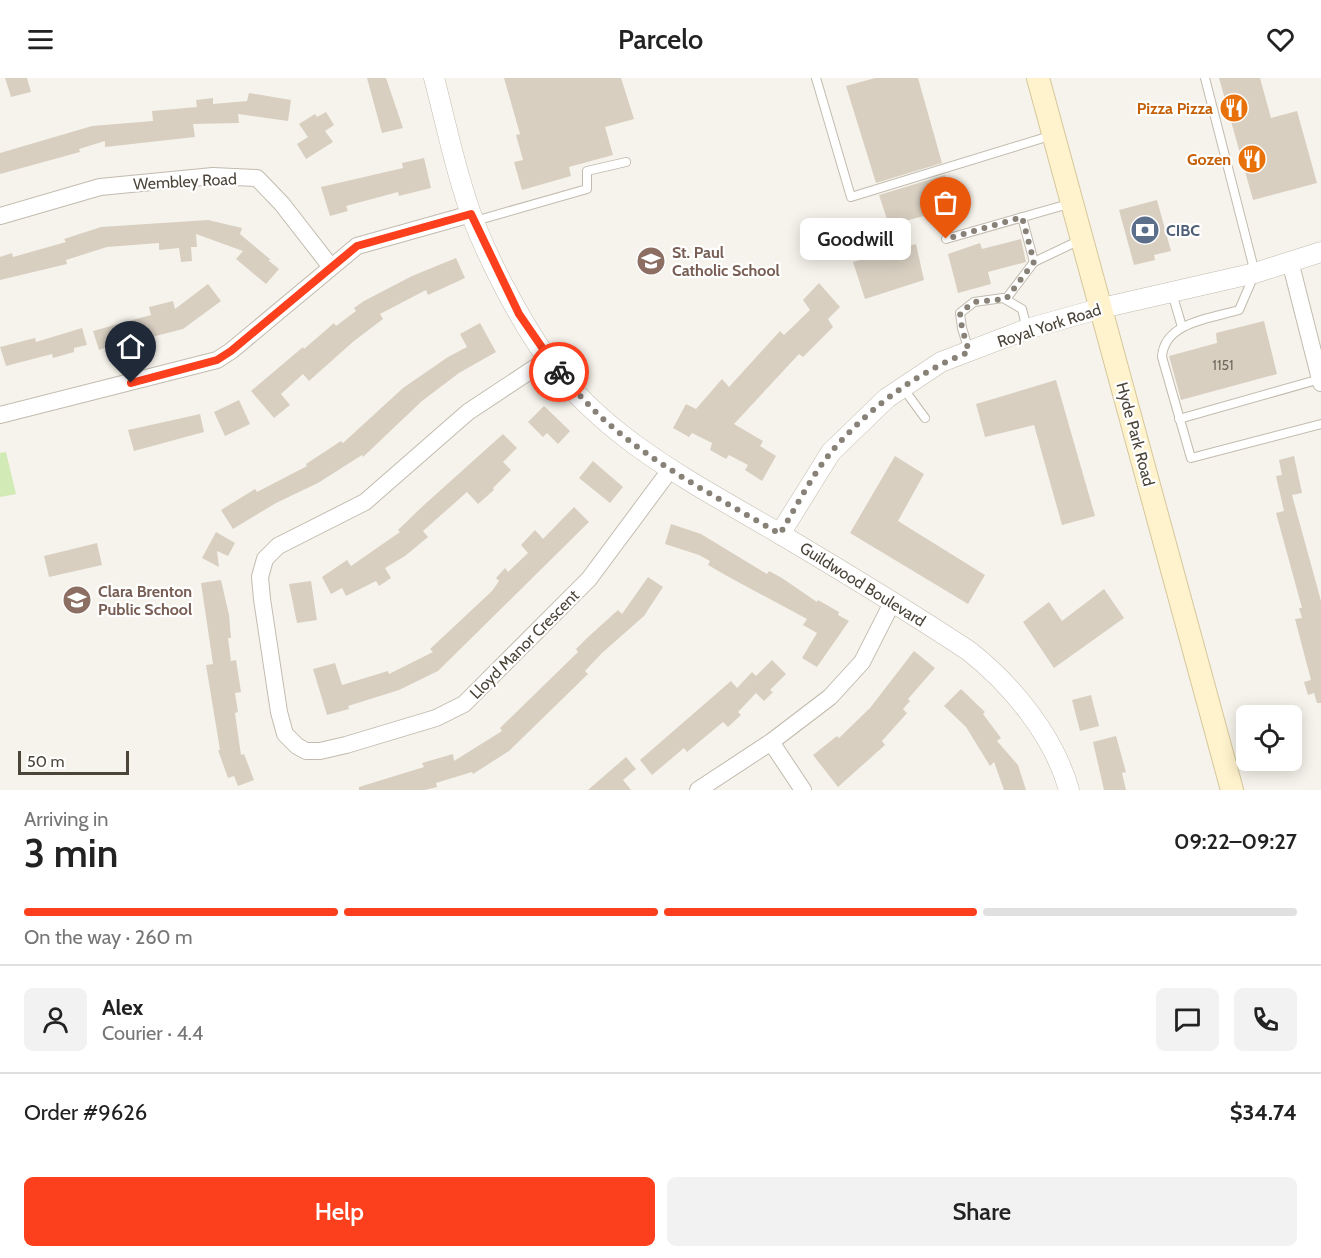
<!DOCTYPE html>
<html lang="en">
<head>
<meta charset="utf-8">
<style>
	:root { --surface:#fff; --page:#f2f2f2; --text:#222; --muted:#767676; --line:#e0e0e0; --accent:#fc3f1d }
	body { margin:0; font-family:Cabin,sans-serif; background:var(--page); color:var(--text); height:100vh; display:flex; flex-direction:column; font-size:22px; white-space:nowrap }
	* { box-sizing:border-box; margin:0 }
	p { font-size:20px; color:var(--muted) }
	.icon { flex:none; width:33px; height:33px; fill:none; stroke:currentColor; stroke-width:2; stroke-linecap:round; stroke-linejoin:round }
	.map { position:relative; height:712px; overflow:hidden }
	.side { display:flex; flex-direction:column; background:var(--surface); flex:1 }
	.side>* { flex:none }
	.fabs { position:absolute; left:1236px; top:627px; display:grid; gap:12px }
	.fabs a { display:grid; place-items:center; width:66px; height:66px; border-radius:9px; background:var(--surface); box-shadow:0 3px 15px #0003; font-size:30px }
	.scale { position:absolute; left:18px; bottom:15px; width:111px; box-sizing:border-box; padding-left:6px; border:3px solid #4b4439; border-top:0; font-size:16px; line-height:21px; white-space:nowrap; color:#4b4439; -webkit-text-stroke:4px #fff; paint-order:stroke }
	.pin { position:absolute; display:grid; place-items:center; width:51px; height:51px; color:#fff; margin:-62px -26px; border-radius:50% 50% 50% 0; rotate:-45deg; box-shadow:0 0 6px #0007 }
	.pin .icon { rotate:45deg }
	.courier { position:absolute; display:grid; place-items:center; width:60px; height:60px; margin:-30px; border:4px solid #fc3f1d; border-radius:50%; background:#fff; color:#222; box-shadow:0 2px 8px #0007 }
	.bubble { position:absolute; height:42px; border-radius:9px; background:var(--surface); box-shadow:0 3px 15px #0003; font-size:20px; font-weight:600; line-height:42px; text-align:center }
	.overview em { font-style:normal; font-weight:600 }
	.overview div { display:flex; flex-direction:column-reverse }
	.overview { display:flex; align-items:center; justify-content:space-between; height:102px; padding:0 24px }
	h1 { font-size:39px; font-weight:600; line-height:45px }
	.bar { display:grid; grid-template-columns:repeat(4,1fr); gap:9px 6px; align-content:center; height:72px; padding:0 24px }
	.bar i { height:8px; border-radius:4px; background:var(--line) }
	.bar .current { background:var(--accent) }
	.bar p { grid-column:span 4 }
	.line { display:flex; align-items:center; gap:15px; padding:0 24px; border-top:2px solid var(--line) }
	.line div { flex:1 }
	.round { display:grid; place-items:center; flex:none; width:63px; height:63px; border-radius:9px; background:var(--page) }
	.button { display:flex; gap:12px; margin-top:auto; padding:12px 24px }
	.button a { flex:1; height:69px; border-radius:9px; background:var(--accent); color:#fff; font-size:24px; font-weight:600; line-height:69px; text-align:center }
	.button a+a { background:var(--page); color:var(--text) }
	header { display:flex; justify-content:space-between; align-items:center; height:78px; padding:0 24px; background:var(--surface); font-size:27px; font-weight:600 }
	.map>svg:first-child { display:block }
	.green { fill:#d2eab5 }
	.building { fill:#d8cfc1 }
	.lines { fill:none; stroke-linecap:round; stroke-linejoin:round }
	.service-casing { stroke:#c2bbae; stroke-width:10 }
	.minor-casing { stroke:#c2bbae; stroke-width:18 }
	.tertiary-casing { stroke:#c2bbae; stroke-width:21 }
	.secondary-casing { stroke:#d6c79b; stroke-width:24 }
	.service { stroke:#fff; stroke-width:8 }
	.minor { stroke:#fff; stroke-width:16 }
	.tertiary { stroke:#fff; stroke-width:20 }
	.secondary { stroke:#fff3cd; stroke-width:22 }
	.done { stroke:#878178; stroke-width:6; stroke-dasharray:0 10.8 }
	.route { stroke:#fc3f1d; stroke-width:8 }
	.labels { text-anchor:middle; stroke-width:4.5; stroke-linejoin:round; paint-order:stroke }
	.number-label { font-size:14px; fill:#6e675b }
	.food-label { font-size:16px; font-weight:bold; fill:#c56008; stroke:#fff; text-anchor:end }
	.street-label { font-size:16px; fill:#4b4439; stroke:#fff }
	.service-label { font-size:16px; font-weight:bold; fill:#4e5e75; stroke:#fff; text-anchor:start }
	.education-label { font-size:16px; font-weight:bold; fill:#785e54; stroke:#fff; text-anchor:start }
</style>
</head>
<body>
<header><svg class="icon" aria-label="menu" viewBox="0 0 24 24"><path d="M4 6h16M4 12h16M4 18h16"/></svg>Parcelo<svg class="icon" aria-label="heart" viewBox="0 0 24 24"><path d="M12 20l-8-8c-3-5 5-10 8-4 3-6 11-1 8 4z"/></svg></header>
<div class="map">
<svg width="1321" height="712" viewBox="0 0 1321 712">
	<rect width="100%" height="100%" fill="#f6f3ec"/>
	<path class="green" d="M6 374 16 416 0 419V375Z"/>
	<g class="building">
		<path d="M5 0H27L31 14 11 19Z"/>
		<path d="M367 0H386L403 50 382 55Z"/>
		<path d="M504 0H621L634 41 605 49 613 77 569 89 571 98 522 112 514 84 523 82 516 57 520 56Z"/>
		<path d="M875 0H918L942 85 876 105 846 8Z"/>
		<path d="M1219 0H1260L1271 40 1297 33 1317 105 1253 122Z"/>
		<path d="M249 15 291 22 288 43 238 36 239 45 193 46 195 59 105 69V63L79 71 80 74 0 96V75L92 48 153 43 152 33 197 29 196 22 213 20V26L247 23Z"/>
		<path d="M326 34 334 47 325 53 333 64 306 81 297 66 308 59 299 46 315 36 317 39Z"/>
		<path d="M424 80 431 110 399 118 398 114 346 128 348 133 330 138 321 109 403 90 402 85Z"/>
		<path d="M945 97 947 103 951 101 959 129 889 147 879 117Z"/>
		<path d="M1157 122 1171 173 1154 177 1155 182 1134 187 1119 132Z"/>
		<path d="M208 142 242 150 240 156 271 182H268L279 191 266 206 236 181 243 173 196 156 197 169H191L192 183 181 184 179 170 159 172V165L107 169 66 182 67 186 0 202V179L12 175 13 179 66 164 64 161 101 149Z"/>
		<path d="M1021 161 1026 184 988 194 991 206 958 215 948 176 980 165 982 171Z"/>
		<path d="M916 166 924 202 865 221 853 184Z"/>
		<path d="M456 180 465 200 428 217 426 212 380 236 383 241 354 263 309 303 303 296 281 316 290 327 274 340 251 313 303 269 304 271 334 245 336 248 356 233 354 230 364 223 412 198Z"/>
		<path d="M819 205 840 229 828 241 833 249 803 279 799 276 734 346 763 363 760 368 776 378 762 403 745 392 748 387 729 377 726 381 710 372 712 365 692 355 689 359 673 350 686 326 696 331 722 301 729 309 780 253 784 257 810 232 803 222Z"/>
		<path d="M208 206 221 223 183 251 144 261 142 256 99 272 93 253 151 237 149 229 173 223 175 231Z"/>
		<path d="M1264 243 1277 296 1181 322 1169 278 1217 265 1216 255Z"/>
		<path d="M480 245 496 274 459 295 422 323 363 379 362 377 318 405 276 425 233 451 221 432 255 411 257 414 307 388 306 386 341 363 343 365 403 310 448 279 467 269 460 256Z"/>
		<path d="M82 250 87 267 74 270V274L53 280 52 276 6 288 0 269 35 260 36 264Z"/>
		<path d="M1056 302 1095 438 1062 447 1034 347 985 359 976 326Z"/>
		<path d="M239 322 250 346 225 358 214 334Z"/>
		<path d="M544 328 570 353 558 366 547 355 543 359 528 344Z"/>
		<path d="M200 336 204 354 134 373 128 352Z"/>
		<path d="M503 356 517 370 503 384 511 392 493 410 494 412 478 426 467 414 423 453 428 459 405 478 385 490 391 500 379 508 376 503 346 518 342 510 331 516 322 499 347 482 351 488 400 454 398 452 424 427Z"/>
		<path d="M895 378 924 396 898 443 985 497 968 526 850 455Z"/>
		<path d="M1294 378 1302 415 1292 417 1321 523V625H1317L1314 615 1308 617 1304 604 1311 602 1295 541 1302 540 1299 530H1302L1276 435 1284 433 1276 398 1282 397 1279 382Z"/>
		<path d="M593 383 623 409 610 425 579 400Z"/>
		<path d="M574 429 589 444 438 593 399 612 348 628 349 631 327 637 313 591 335 585 342 607 388 593 389 596 433 574 430 571 492 513 499 503 496 500 505 490 508 494 528 475 521 467 535 452 543 461Z"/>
		<path d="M671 446 701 456 767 496 769 493 782 500 817 524 818 522 839 534 838 537 849 543 817 589 802 580 817 555 803 547 807 541 727 498 708 487 710 483 699 477 665 466Z"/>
		<path d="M216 454 235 465 228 478 217 473 219 489 202 480Z"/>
		<path d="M97 465 102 487 49 499 44 478Z"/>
		<path d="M648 499 663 509 644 538 602 575 585 593 588 596 509 673 473 696 472 694 436 705 437 709 425 712H359V709L424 689 422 685 453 676 454 683 502 653 500 650 578 574 576 571 587 560 618 532 622 536Z"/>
		<path d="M221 502 229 537 231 560H228L231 583 236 582 241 614 235 615 238 634 235 635 241 677 244 676 254 702 238 708 234 698 228 700 218 672H220L206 587 213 586 201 505Z"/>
		<path d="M311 503 317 542 297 545 289 506Z"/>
		<path d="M1104 511 1124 540 1054 590 1023 544 1049 524 1062 543Z"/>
		<path d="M914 573 935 590 908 621 910 623 903 631 907 635 882 663 885 667 838 709 813 677 837 658 839 660 870 630Z"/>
		<path d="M772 582 786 596 770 612 773 614 764 623 756 615 738 634 741 637 728 649 723 644 687 674 684 670 652 697 640 682 731 603 737 610 752 594 756 598Z"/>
		<path d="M961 611 985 634 983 636 1001 660 997 663 1018 687 1026 712H1004L994 684 990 688 966 649 944 628Z"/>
		<path d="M1091 617 1099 648 1080 653 1072 622Z"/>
		<path d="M1116 658 1126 694 1122 695 1126 712H1104L1093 664Z"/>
		<path d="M626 679 636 691 623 702 631 712H588Z"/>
	</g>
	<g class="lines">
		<g class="service-casing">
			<g id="service">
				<path d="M816 0 851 119 1053 57"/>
				<path d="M1205 0 1255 195 1239 232C1212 240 1164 244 1162 279L1191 380 1321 346"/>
				<path d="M1022 139 1034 184"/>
				<path d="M475 143 587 111V93L626 84"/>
				<path d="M946 161 1072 125"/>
				<path d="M1172 215 1182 249"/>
				<path d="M1006 221 1034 184 1080 162"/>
				<path d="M969 273 962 250 960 235 974 224 1003 220 1022 231 1027 251"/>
				<path d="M903 310 925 340"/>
				<path d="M1179 341 1320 301"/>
			</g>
		</g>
		<g class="minor-casing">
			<g id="minor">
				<path d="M0 138 100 109 213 98 257 100 282 126 331 189"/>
				<path d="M1290 183 1321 305"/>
				<path d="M548 281 468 334 365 424 278 468 265 481 260 499 262 521 279 634 285 656 297 668 306 673H320L346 667 436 640 464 626 589 501 670 392"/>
				<path d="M0 337 217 282 231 273 357 168 471 136"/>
				<path d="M771 664 830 619 862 584 892 525"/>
				<path d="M698 712 771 664 803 712"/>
			</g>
		</g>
		<g class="tertiary-casing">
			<g id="tertiary">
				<path d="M434 0C446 45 455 92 471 136 488 181 519 241 547 280 605 362 696 406 780 456 844 494 907 532 969 573 1012 607 1054 658 1069 712"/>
				<path d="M780 456 831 374 887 320 941 284 1027 251 1102 230 1255 195 1321 174"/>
			</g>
		</g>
		<g class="secondary-casing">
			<path id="secondary" d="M1038 0 1232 712"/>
		</g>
		<use href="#service" class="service"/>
		<use href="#minor" class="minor"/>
		<use href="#tertiary" class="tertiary"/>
		<use href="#secondary" class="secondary"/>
	</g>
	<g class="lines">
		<path class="done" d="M559 294C575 312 591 331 610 347 661 391 722 422 780 456 796 429 812 397 832 373 869 330 917 294 969 274L962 250 960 235 974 224 1006 221 1034 184 1022 139 946 161"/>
		<path class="route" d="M131 305 217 282 231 273 357 168 471 136 519 236 559 294"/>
	</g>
	<defs>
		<g id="restaurant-disc" transform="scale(1.5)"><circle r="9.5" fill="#e8710a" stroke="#fff"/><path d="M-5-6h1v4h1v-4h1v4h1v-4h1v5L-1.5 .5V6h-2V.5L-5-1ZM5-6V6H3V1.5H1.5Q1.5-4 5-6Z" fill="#fff"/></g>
		<g id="bank-disc" transform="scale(1.5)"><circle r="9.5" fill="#5c6f8a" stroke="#fff"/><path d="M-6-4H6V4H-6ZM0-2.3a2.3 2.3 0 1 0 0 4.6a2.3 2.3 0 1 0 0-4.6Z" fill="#fff"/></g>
		<g id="school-disc" transform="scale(1.5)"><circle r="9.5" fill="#8d6e63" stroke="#fff"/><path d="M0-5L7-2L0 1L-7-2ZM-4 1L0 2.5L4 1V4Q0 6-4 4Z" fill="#fff"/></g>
	</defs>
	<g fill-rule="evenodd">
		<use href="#restaurant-disc" x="1234" y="30"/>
		<use href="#restaurant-disc" x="1252" y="81"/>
		<use href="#bank-disc" x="1145" y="152"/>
		<use href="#school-disc" x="651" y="183"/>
		<use href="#school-disc" x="77" y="522"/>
	</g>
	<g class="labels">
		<g class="number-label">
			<text x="1223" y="292">1151</text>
		</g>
		<g class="food-label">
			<text x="1213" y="36">Pizza Pizza</text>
			<text x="1231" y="87">Gozen</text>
		</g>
		<g class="street-label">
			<text transform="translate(185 103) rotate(-3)" y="6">Wembley Road</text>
			<text transform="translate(1049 247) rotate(-18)" y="6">Royal York Road</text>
			<text transform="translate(1136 356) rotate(75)" y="6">Hyde Park Road</text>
			<text transform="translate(863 506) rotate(32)" y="6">Guildwood Boulevard</text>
			<text transform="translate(524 566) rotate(-45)" y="6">Lloyd Manor Crescent</text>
		</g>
		<g class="service-label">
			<text x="1166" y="158">CIBC</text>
		</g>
		<g class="education-label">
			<text x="672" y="180">St. Paul<tspan x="672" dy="18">Catholic School</tspan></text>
			<text x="98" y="519">Clara Brenton<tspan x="98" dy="18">Public School</tspan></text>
		</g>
	</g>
</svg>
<div class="fabs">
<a><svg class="icon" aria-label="locate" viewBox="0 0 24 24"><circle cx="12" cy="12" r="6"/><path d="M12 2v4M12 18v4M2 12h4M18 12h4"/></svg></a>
</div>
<div class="scale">50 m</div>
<div class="pin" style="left:946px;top:161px;background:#ea580c"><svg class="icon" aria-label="bag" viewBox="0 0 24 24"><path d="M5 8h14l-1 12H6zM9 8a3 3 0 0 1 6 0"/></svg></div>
<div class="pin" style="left:131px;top:305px;background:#1f2937"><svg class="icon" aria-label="home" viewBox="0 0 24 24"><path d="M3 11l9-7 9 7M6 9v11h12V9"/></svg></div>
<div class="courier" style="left:559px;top:294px"><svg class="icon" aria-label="bike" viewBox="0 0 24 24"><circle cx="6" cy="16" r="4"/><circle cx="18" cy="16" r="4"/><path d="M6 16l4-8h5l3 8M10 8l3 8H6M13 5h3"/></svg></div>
<div class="bubble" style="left:800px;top:140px;width:111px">Goodwill</div>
</div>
<section class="side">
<div class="overview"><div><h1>3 min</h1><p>Arriving in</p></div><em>09:22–09:27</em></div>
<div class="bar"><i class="current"></i><i class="current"></i><i class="current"></i><i></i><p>On the way · 260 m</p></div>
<div class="line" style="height:108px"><a class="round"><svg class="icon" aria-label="person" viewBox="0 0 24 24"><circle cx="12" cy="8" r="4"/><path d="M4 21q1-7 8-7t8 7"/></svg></a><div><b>Alex</b><p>Courier · 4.4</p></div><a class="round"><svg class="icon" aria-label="chat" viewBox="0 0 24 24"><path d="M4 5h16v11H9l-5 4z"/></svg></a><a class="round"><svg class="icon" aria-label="phone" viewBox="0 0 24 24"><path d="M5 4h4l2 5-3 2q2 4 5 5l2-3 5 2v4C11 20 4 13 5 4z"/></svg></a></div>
<div class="line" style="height:78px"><div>Order #9626</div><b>$34.74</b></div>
<div class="button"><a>Help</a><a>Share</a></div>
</section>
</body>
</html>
